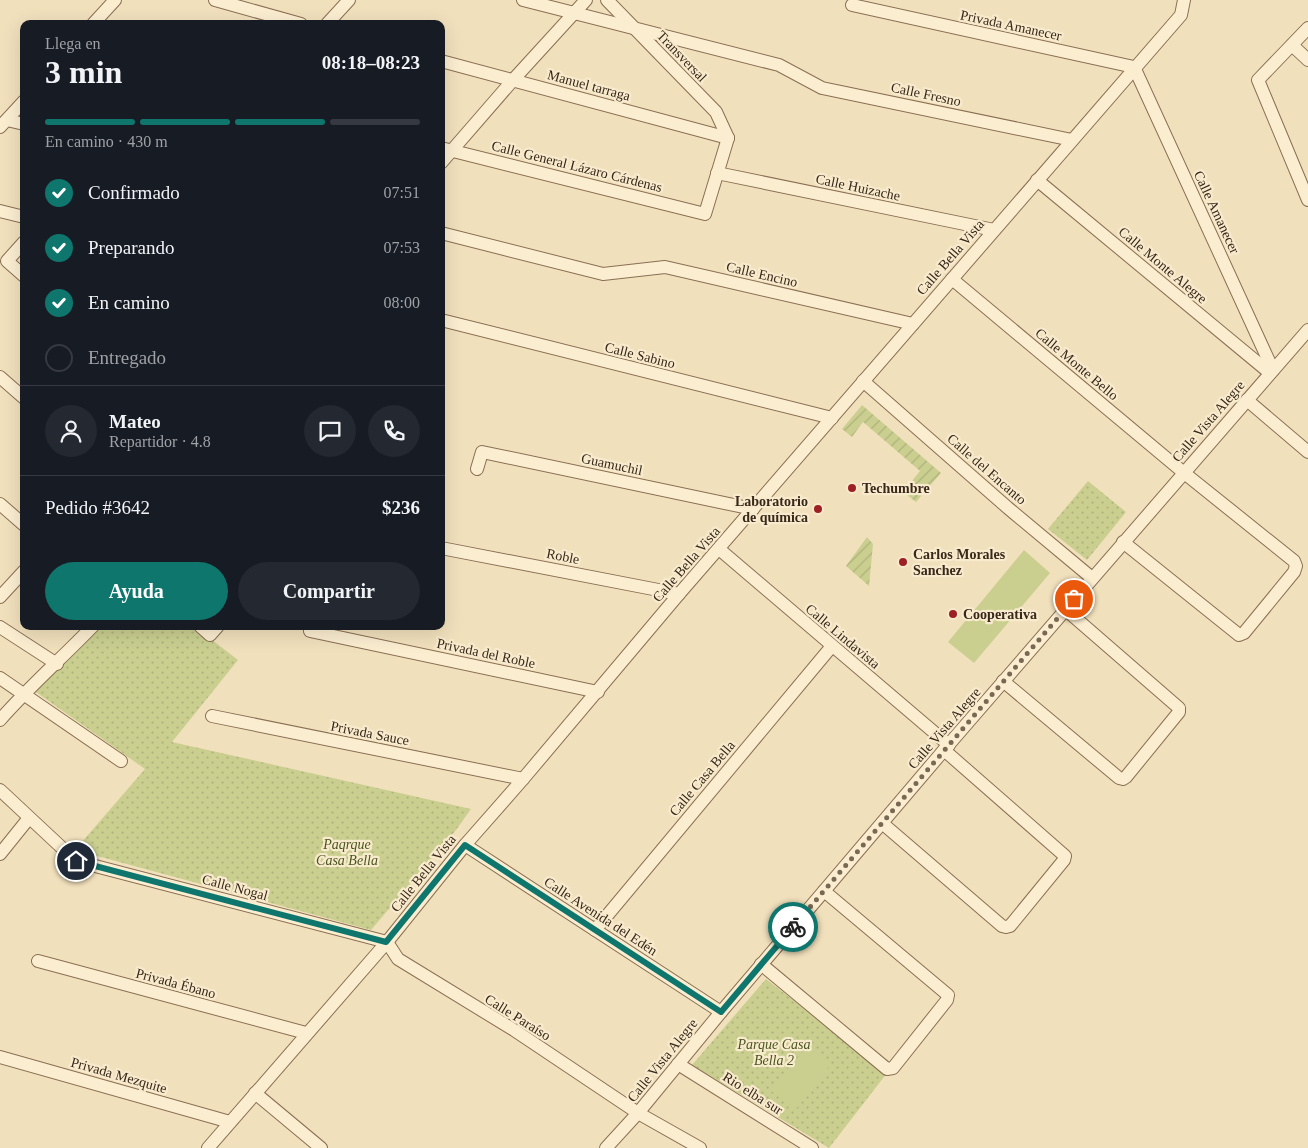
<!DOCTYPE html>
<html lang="es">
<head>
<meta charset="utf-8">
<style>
	:root { --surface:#171b24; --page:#242831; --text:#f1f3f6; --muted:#9ea1a6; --line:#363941; --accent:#0f766e }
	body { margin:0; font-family:"Times New Roman",serif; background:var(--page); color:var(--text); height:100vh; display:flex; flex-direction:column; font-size:19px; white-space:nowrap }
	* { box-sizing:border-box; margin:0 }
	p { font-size:16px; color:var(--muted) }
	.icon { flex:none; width:28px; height:28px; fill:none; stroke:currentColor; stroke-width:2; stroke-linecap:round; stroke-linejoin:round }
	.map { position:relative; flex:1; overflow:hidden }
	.sheet { position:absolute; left:20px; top:20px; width:425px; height:610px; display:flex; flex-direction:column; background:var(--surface); border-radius:10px; box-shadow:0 5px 20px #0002 }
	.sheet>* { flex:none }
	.pin { position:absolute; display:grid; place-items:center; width:42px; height:42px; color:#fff; margin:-21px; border:2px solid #fff; border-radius:50%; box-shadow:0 1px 5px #0007 }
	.courier { position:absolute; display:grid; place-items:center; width:50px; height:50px; margin:-25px; border:4px solid #0f766e; border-radius:50%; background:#fff; color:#222; box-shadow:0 1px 6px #0007 }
	.headline em { font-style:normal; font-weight:600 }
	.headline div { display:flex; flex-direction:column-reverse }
	.headline { display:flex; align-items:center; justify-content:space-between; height:85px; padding:0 25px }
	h1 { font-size:32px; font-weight:600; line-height:38px }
	.bar { display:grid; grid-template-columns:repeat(4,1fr); gap:8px 5px; align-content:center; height:60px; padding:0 25px }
	.bar i { height:6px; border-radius:4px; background:var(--line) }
	.bar .on { background:var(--accent) }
	.bar p { grid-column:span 4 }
	.line { display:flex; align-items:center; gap:12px; padding:0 25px; border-top:1px solid var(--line) }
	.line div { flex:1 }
	.round { display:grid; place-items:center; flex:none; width:52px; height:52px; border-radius:26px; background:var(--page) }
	ol { padding:0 25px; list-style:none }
	li { display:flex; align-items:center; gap:15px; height:55px }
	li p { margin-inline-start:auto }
	li .icon { padding:5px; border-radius:50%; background:var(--accent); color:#fff; stroke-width:4 }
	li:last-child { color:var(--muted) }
	li i { width:28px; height:28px; border:2px solid var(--line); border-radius:50% }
	.primary-button { display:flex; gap:10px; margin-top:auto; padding:10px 25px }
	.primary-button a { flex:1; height:58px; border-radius:30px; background:var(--accent); color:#fff; font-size:20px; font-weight:600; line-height:58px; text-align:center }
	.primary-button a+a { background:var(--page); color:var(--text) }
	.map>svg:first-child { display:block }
	.grass { fill:url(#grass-dots) }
	.garden { fill:url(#garden-furrows) }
	.pitch { fill:#cacf90 }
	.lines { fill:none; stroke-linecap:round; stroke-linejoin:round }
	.street-casing { stroke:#8a6f54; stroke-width:14 }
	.street { stroke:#fbedd0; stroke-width:12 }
	.done { stroke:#796853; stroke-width:5; stroke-dasharray:0 9 }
	.route { stroke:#0f766e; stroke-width:6 }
	.poi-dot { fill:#9d2025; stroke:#f8eacc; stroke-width:2 }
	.labels { text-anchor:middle; stroke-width:4.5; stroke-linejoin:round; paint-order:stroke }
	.street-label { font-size:14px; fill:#38281a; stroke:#f8eacc }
	.poi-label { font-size:14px; font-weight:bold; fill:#38281a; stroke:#f8eacc; text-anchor:start }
	.park-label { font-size:14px; font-style:italic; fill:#4a561f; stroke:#f8eacc }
</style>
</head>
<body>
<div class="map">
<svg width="1308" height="1148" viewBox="0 0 1308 1148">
	<defs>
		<pattern id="grass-dots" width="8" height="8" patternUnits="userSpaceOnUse" patternTransform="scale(1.25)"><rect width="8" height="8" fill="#cacf90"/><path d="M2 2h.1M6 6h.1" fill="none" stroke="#aeb27c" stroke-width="1.8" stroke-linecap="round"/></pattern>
		<pattern id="garden-furrows" width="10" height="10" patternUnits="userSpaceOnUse" patternTransform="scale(1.25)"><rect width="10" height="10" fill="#cacf90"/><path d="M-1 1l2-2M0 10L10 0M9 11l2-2" fill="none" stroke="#aeb27c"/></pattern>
	</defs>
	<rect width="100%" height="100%" fill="#f1e0bc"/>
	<g class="grass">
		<path d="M1088 481 1126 512 1087 560 1048 529Z"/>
		<path d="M83 626H194L238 660 172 742 471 809 456 830 371 930 75 850 145 769 26 685Z"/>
		<path d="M766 979 887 1073 829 1148 692 1065Z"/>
	</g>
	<g class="garden">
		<path d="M862 405 941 473 916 502 903 492 920 471 863 422 852 437 842 429Z"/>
		<path d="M867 537 873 544 869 586 846 566Z"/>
	</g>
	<g class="pitch">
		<path d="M1024 550 1050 573 974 663 948 642Z"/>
		<path d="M807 1046 830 1065 797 1108 771 1091Z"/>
	</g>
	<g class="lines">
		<g class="street-casing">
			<g id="street">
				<path d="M215 0 301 24"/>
				<path d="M523 0 779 65 822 88 1072 140"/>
				<path d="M607 0 716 112 728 138"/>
				<path d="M852 5 1134 67 1273 370"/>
				<path d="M93 24 115 0"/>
				<path d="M327 24 349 0"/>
				<path d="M1308 28 1258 80 1308 200"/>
				<path d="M1292 45 1308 60"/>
				<path d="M441 61 728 138"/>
				<path d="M7 120 24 124"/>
				<path d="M0 127 24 101"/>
				<path d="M441 148 705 214 728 138"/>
				<path d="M441 163 513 80 586 0"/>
				<path d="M717 173 994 230"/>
				<path d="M1037 180 1270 373"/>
				<path d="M0 211 24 217"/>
				<path d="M441 233 603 274 665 267 913 324"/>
				<path d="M24 242 7 261 24 276"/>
				<path d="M952 279 1183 472 1294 561 1296 566 1294 572 1244 633 1239 635 1123 542"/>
				<path d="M441 320 832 418"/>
				<path d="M0 377 24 398"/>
				<path d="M863 381 1008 508 1092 578"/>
				<path d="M1247 400 1308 452"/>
				<path d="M477 469 482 452 753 509"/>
				<path d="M0 504 24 525"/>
				<path d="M441 548 679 594"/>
				<path d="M719 549 949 745"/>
				<path d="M0 597 24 571"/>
				<path d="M200 626 210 635 218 626"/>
				<path d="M0 627 57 664"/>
				<path d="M310 631 598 692"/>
				<path d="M0 678 121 761"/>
				<path d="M1003 681 1119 778 1123 779 1126 777 1179 712V708L1065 609"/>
				<path d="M212 716 523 779"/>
				<path d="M0 720C29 687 62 658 93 626"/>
				<path d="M0 790 76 861 387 942"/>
				<path d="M882 823 1002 926 1006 927 1010 926 1064 860 1065 856 944 750"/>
				<path d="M465 845 721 1012"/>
				<path d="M0 854 29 818"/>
				<path d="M595 930 832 646"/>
				<path d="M387 942 398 959 514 1030 638 1113 700 1148"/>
				<path d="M38 961 306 1033"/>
				<path d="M761 964 887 1069 893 1068 947 1000 948 995 824 891"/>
				<path d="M0 1057 230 1122"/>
				<path d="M678 1064 812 1148"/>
				<path d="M255 1093 321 1148"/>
				<path d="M208 1148 387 942 465 845 523 779 679 594 1181 15 1184 0"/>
				<path d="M606 1148 638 1113 721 1012 944 750 1308 330"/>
			</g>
		</g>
		<use href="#street" class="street"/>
	</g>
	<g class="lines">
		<path class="done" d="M793 927 1074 599"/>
		<path class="route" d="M76 861 386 942 465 845 721 1012 793 927"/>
	</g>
	<g class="poi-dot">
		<circle cx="852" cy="488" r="5"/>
		<circle cx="818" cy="509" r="5"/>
		<circle cx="903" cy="562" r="5"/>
		<circle cx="953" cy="614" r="5"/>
	</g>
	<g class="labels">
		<g class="street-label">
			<text transform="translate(1011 25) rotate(12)" y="5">Privada Amanecer</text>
			<text transform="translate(682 56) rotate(46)" y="5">Transversal</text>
			<text transform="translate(589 85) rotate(15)" y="5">Manuel tarraga</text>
			<text transform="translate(926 94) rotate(12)" y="5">Calle Fresno</text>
			<text transform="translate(577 166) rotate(14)" y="5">Calle General Lázaro Cárdenas</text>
			<text transform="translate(858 187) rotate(12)" y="5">Calle Huizache</text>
			<text transform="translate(1217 212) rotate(65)" y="5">Calle Amanecer</text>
			<text transform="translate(950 257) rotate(-49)" y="5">Calle Bella Vista</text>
			<text transform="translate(1163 265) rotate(40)" y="5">Calle Monte Alegre</text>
			<text transform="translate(762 274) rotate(13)" y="5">Calle Encino</text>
			<text transform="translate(640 355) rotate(14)" y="5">Calle Sabino</text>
			<text transform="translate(1077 364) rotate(40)" y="5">Calle Monte Bello</text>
			<text transform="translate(1208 421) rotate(-49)" y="5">Calle Vista Alegre</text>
			<text transform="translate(612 464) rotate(12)" y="5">Guamuchil</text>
			<text transform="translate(987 469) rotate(41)" y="5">Calle del Encanto</text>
			<text transform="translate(563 556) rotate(11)" y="5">Roble</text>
			<text transform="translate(686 564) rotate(-49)" y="5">Calle Bella Vista</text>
			<text transform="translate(843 636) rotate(40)" y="5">Calle Lindavista</text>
			<text transform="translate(486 653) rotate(12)" y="5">Privada del Roble</text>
			<text transform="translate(944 728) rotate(-49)" y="5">Calle Vista Alegre</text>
			<text transform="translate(370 733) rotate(11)" y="5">Privada Sauce</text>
			<text transform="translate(702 778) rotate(-50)" y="5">Calle Casa Bella</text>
			<text transform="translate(423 873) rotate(-51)" y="5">Calle Bella Vista</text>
			<text transform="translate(235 887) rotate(15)" y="5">Calle Nogal</text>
			<text transform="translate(601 916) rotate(33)" y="5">Calle Avenida del Edén</text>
			<text transform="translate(176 983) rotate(15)" y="5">Privada Ébano</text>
			<text transform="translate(518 1017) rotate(32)" y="5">Calle Paraíso</text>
			<text transform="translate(662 1060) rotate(-51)" y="5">Calle Vista Alegre</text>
			<text transform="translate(119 1075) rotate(16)" y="5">Privada Mezquite</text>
			<text transform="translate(753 1093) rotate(32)" y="5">Rio elba sur</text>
		</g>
		<g class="poi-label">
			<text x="862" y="493">Techumbre</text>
			<text x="808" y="506" text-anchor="end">Laboratorio<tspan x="808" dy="16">de química</tspan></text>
			<text x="913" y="559">Carlos Morales<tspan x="913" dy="16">Sanchez</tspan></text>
			<text x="963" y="619">Cooperativa</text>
		</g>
		<g class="park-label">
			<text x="347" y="849">Paqrque<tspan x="347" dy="16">Casa Bella</tspan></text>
			<text x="774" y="1049">Parque Casa<tspan x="774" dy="16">Bella 2</tspan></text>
		</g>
	</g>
</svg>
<div class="pin" style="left:1074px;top:599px;background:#ea580c"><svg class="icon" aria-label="bag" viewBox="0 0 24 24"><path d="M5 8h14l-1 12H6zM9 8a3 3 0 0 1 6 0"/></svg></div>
<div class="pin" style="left:76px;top:861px;background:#1f2937"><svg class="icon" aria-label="home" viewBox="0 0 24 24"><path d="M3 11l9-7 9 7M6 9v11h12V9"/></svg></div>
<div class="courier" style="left:793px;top:927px"><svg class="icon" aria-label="bike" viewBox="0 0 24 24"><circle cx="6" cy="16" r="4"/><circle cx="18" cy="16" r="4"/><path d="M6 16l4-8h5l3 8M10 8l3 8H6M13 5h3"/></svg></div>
<section class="sheet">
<div class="headline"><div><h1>3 min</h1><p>Llega en</p></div><em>08:18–08:23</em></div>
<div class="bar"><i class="on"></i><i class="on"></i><i class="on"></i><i></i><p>En camino · 430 m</p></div>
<ol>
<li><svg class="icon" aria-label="check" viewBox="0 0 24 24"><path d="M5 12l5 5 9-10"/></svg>Confirmado<p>07:51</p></li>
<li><svg class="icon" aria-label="check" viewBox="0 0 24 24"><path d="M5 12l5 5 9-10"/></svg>Preparando<p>07:53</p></li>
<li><svg class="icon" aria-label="check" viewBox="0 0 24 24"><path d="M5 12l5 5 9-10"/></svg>En camino<p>08:00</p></li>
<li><i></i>Entregado</li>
</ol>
<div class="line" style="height:90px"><a class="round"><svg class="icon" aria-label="person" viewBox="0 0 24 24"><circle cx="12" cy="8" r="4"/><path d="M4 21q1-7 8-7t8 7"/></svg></a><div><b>Mateo</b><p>Repartidor · 4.8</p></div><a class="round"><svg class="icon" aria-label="chat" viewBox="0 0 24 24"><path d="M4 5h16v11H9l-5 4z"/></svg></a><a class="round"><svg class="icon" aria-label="phone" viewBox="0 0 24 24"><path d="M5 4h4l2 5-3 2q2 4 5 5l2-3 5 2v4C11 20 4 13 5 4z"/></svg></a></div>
<div class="line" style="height:65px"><div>Pedido #3642</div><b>$236</b></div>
<div class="primary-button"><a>Ayuda</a><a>Compartir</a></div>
</section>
</div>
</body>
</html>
